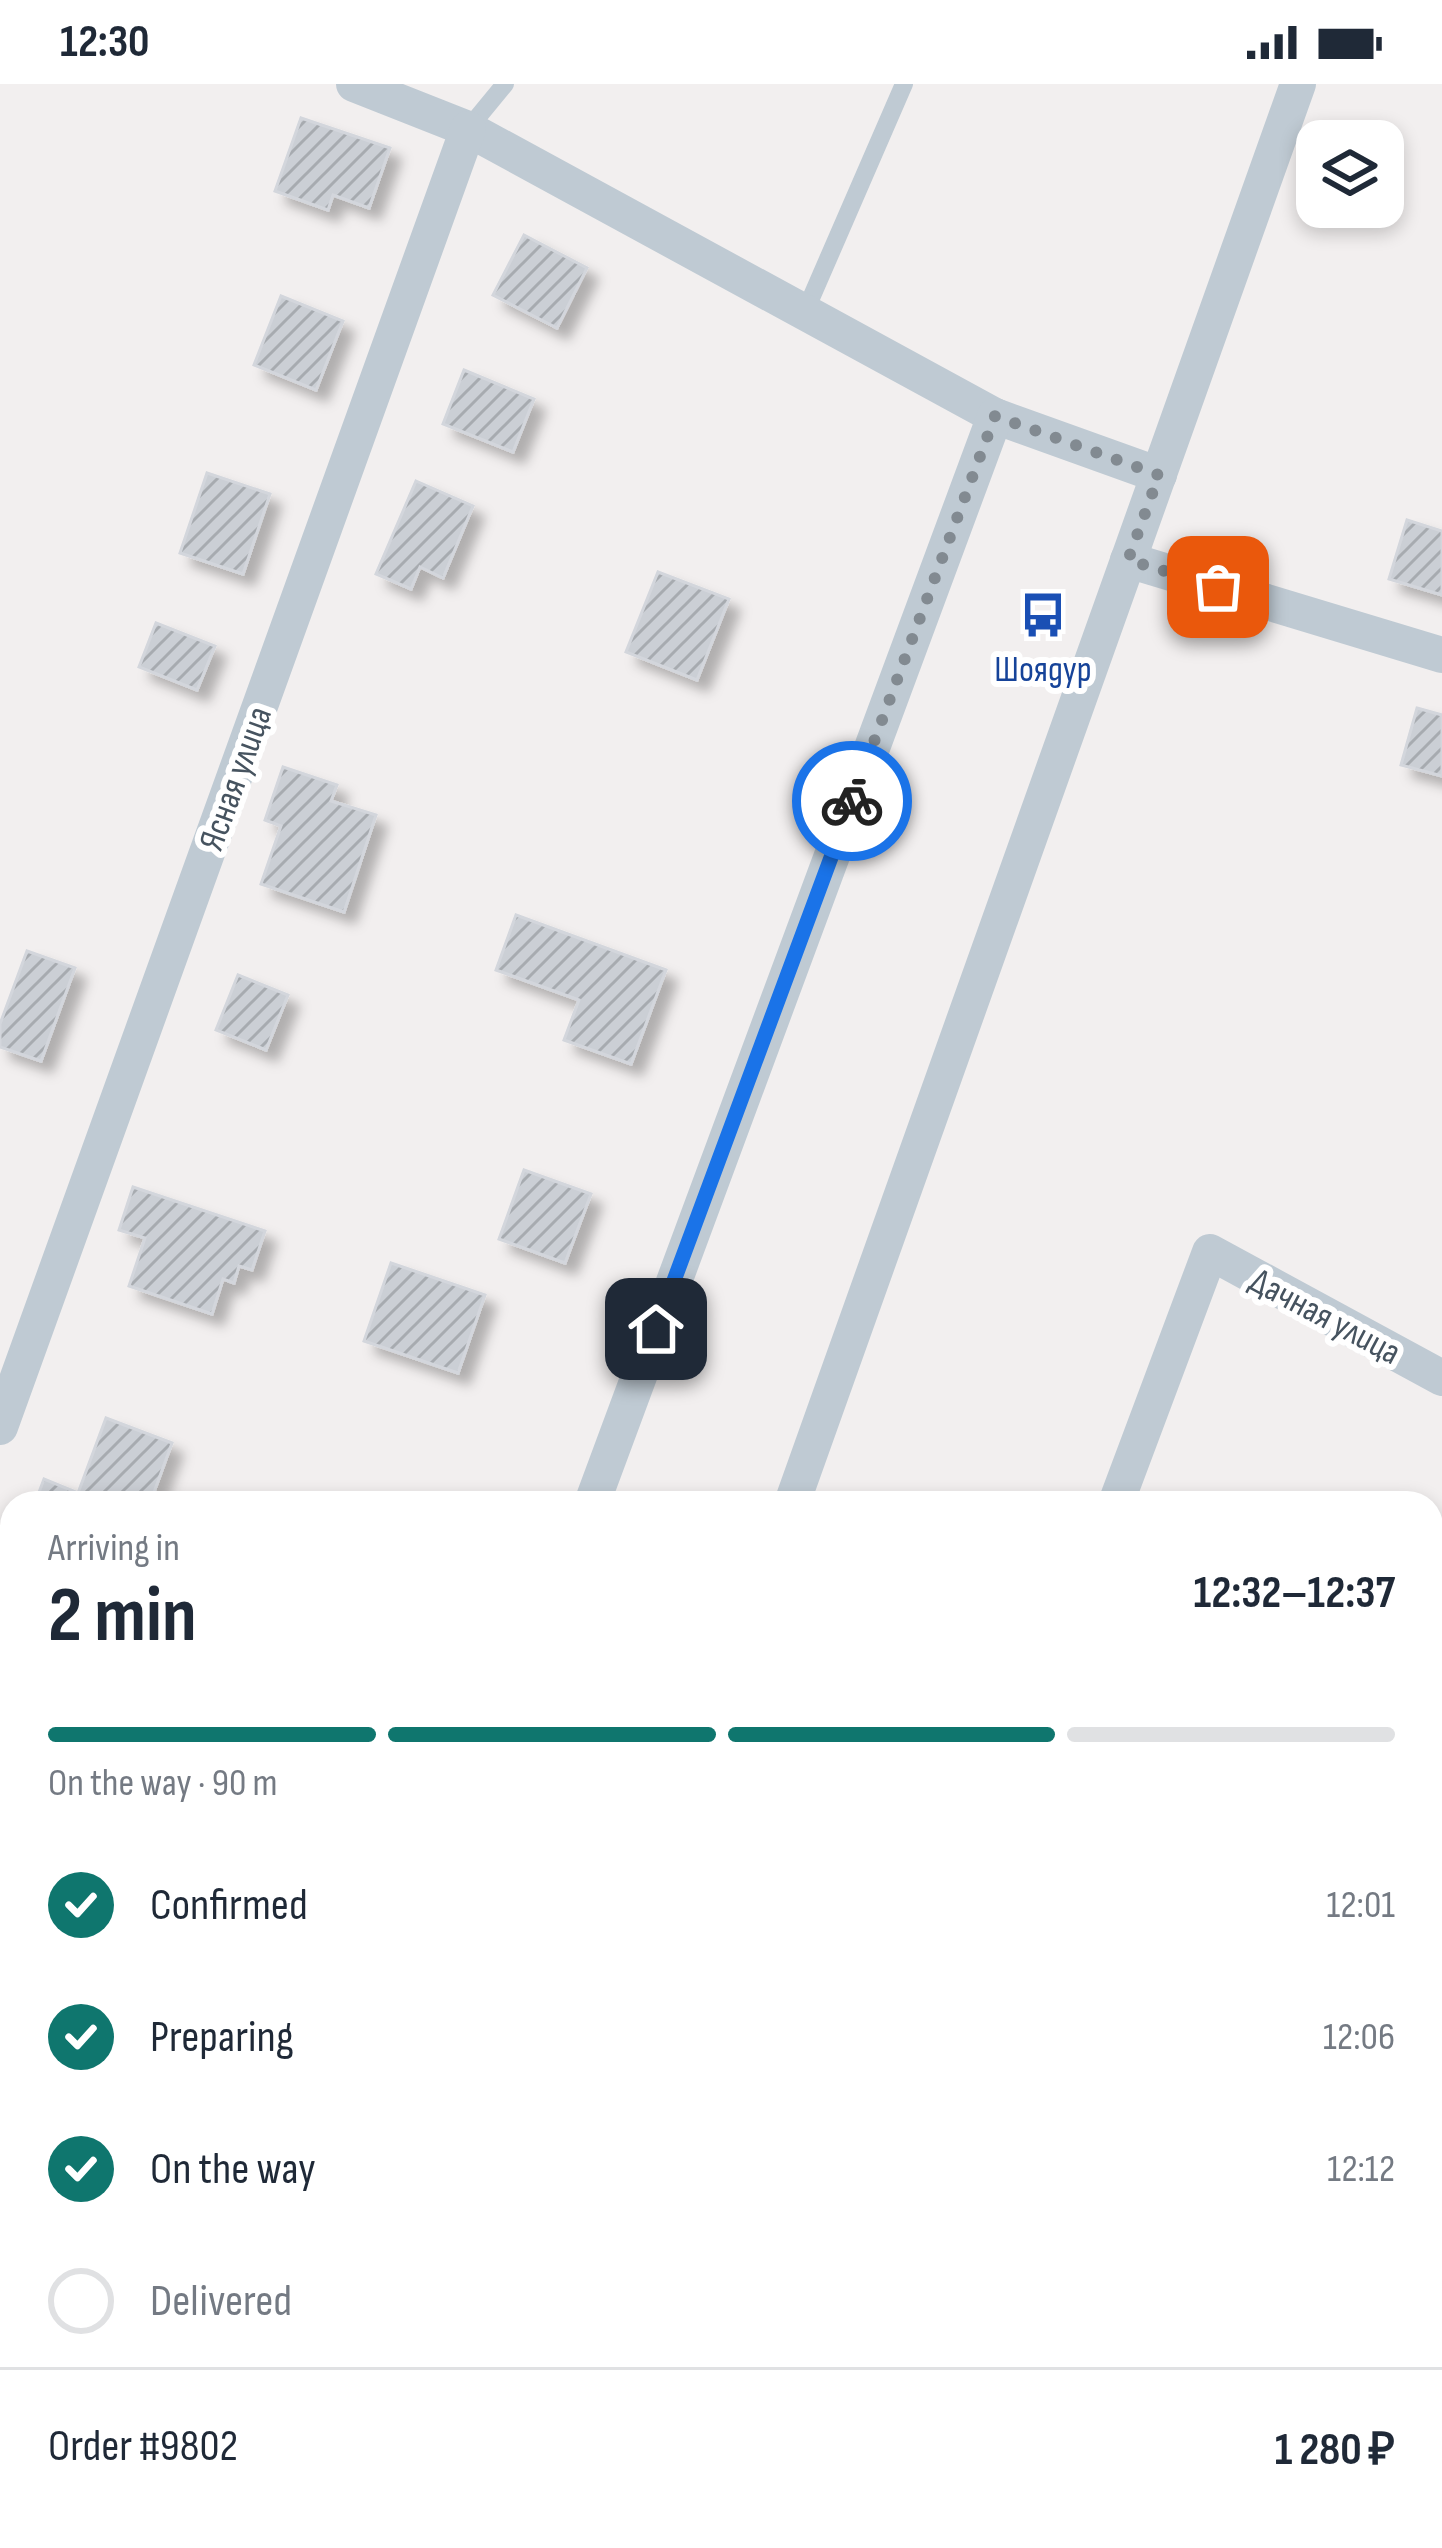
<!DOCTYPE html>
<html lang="en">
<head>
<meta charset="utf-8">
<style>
	:root { --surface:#fff; --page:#f6f6f7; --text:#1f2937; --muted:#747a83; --line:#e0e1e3; --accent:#0f766e }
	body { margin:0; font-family:"Sofia Sans Condensed",sans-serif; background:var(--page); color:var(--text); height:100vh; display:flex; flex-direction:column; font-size:45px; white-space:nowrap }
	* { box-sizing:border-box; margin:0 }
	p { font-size:39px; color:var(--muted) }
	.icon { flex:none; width:66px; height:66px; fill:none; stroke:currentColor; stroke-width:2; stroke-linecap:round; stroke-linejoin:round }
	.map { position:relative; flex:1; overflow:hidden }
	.panel { position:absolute; left:0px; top:1407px; width:1443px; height:1059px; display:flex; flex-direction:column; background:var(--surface); border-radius:36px 36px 0 0; box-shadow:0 6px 18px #0003 }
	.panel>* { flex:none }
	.buttons { position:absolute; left:1296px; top:36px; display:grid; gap:24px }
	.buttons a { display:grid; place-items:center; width:108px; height:108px; border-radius:24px; background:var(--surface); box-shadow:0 6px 18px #0003; font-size:60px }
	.pin { position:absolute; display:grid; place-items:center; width:102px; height:102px; color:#fff; margin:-51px; border-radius:24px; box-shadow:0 6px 18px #0006 }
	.courier { position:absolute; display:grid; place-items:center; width:120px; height:120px; margin:-60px; border:9px solid #1a73e8; border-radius:50%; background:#fff; color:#222; box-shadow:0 3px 15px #0007 }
	.headline em { font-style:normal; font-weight:700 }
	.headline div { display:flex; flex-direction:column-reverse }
	.headline { display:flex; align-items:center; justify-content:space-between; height:204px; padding:0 48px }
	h1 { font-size:78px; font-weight:700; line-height:90px }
	.bar { display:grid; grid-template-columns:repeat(4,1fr); gap:18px 12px; align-content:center; height:144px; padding:0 48px }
	.bar i { height:15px; border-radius:9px; background:var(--line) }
	.bar .active { background:var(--accent) }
	.bar p { grid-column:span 4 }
	.line { display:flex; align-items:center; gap:30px; padding:0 48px; border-top:3px solid var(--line) }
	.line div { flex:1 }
	ol { padding:0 48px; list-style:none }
	li { display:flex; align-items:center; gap:36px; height:132px }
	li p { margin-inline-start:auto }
	li .icon { padding:12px; border-radius:50%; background:var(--accent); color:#fff; stroke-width:4 }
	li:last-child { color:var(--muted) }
	li i { width:66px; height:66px; border:6px solid var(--line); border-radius:50% }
	.status { display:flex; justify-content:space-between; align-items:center; height:84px; padding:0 60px; background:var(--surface); direction:ltr }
	.status svg { height:33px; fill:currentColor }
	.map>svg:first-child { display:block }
	.building { fill:url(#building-hatch); stroke:#d3d6dc; stroke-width:3; filter:url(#shadow) }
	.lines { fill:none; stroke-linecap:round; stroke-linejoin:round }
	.service { stroke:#bfcad3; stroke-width:18 }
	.minor { stroke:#bfcad3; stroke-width:36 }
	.done { stroke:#828a91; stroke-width:12; stroke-dasharray:0 21.6 }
	.route { stroke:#1a73e8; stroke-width:15 }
	.labels { text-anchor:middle; stroke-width:12; stroke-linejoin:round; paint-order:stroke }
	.transit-label { font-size:36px; fill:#164399; stroke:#fff }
	.street-label { font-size:36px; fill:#46535f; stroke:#fff }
</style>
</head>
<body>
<div class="status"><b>12:30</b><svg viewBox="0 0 49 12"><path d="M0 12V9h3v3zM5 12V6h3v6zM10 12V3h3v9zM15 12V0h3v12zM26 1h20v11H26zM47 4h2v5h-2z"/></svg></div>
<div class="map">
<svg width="1442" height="2464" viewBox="0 0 1442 2464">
	<defs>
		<pattern id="building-hatch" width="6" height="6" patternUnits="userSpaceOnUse" patternTransform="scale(3)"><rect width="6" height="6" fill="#cbcfd5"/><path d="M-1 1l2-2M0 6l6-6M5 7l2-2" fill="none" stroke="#a7abb0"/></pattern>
		<filter id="shadow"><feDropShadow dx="11" dy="11" stdDeviation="6" flood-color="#0004"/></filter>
	</defs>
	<rect width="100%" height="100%" fill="#f2efef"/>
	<g class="building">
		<path d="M301 34 390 64 369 124 333 111 328 126 275 107Z"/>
		<path d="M524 151 587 184 557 244 493 211Z"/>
		<path d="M281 212 343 237 316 306 254 281Z"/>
		<path d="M464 286 534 315 513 368 443 340Z"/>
		<path d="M207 389 270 410 243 490 180 469Z"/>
		<path d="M416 397 473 422 443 494 420 483 411 505 376 490Z"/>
		<path d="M1407 436 1442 447V511L1389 495Z"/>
		<path d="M658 488 729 515 697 596 626 568Z"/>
		<path d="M156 539 215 562 197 606 139 583Z"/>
		<path d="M1417 624 1442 631V692L1401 681Z"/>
		<path d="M283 683 337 701 331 717 376 731 344 828 261 800 281 742 265 736Z"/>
		<path d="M516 831 666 886 631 980 564 956 579 916 496 886Z"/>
		<path d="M27 867 75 884 41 977 0 963V940Z"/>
		<path d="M238 891 288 911 266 966 216 946Z"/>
		<path d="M524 1086 591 1110 565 1179 499 1155Z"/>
		<path d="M133 1103 265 1147 252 1186 239 1182 234 1199 223 1195 212 1230 129 1202 145 1154 119 1146Z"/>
		<path d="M391 1179 485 1211 458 1289 364 1257Z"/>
		<path d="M106 1334 172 1359 150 1419H35L44 1395 78 1409Z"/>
		<path d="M0 1662 12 1665V1784L0 1780Z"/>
		<path d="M1431 1770 1442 1776V1849L1431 1843Z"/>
		<path d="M0 1847 12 1851 3 1882 12 1885V1923L3 1919 0 1928Z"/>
		<path d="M1440 2101 1442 2102V2188L1431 2182V2119Z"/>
		<path d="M1441 2404 1442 2456 1437 2464H1426L1410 2454H1431V2421Z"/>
		<path d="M12 2443V2454H99L95 2464H4Z"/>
		<path d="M1090 2454H1208L1202 2464H1086Z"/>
		<path d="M1274 2454H1280L1299 2464H1269Z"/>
	</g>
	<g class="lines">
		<g class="service">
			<path d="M468 45 505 0"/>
			<path d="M805 228 904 0"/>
		</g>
		<g class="minor">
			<path d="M354 0 468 45 995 332 1159 391"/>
			<path d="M1128 476 1442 571"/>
			<path d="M0 1343 468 45"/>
			<path d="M592 1419 995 332"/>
			<path d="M792 1419 1298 0"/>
			<path d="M1116 1419 1210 1168 1442 1294"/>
			<path d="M1431 2033 1442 2039"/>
			<path d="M0 2293 12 2298"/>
			<path d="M408 2454 420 2458"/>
			<path d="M869 2454 887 2464"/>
			<path d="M205 2464 209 2454"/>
			<path d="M708 2464 711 2454"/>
		</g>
	</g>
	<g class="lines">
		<path class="done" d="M852 717 995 332 1159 391 1128 476 1218 503"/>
		<path class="route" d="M656 1245 852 717"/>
	</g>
	<defs>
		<g id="bus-bare" transform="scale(3.6)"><path d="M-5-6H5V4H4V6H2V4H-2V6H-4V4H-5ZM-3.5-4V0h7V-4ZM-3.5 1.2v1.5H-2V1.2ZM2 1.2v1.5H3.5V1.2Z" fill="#1a4fb4" stroke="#fff" stroke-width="2.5" paint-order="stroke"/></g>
	</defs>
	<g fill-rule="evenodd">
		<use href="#bus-bare" x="1043" y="531"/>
	</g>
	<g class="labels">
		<g class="transit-label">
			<text x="1043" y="597">Шоядур</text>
		</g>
		<g class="street-label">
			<text transform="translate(234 694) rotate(-70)" y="13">Ясная улица</text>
			<text transform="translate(1326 1231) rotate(28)" y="13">Дачная улица</text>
		</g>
	</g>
</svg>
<div class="buttons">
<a><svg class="icon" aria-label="layers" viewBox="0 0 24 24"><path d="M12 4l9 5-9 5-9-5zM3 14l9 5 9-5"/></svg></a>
</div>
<div class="pin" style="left:1218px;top:503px;background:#ea580c"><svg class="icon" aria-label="bag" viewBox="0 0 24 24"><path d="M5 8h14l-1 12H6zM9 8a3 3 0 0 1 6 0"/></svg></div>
<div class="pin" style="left:656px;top:1245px;background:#1f2937"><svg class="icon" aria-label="home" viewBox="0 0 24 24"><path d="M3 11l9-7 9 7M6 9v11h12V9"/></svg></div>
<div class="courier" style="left:852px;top:717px"><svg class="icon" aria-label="bike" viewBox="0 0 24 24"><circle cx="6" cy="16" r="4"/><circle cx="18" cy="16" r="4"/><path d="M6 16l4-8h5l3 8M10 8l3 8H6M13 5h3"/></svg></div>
<section class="panel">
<div class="headline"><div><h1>2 min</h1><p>Arriving in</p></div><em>12:32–12:37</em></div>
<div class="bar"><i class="active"></i><i class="active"></i><i class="active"></i><i></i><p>On the way · 90 m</p></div>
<ol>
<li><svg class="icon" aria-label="check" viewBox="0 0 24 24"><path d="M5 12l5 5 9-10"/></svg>Confirmed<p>12:01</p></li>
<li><svg class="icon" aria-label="check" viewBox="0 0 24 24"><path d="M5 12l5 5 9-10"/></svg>Preparing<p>12:06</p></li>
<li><svg class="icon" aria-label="check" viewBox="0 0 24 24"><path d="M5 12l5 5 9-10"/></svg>On the way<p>12:12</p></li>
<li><i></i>Delivered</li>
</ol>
<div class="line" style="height:156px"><div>Order #9802</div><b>1 280 ₽</b></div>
</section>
</div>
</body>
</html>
